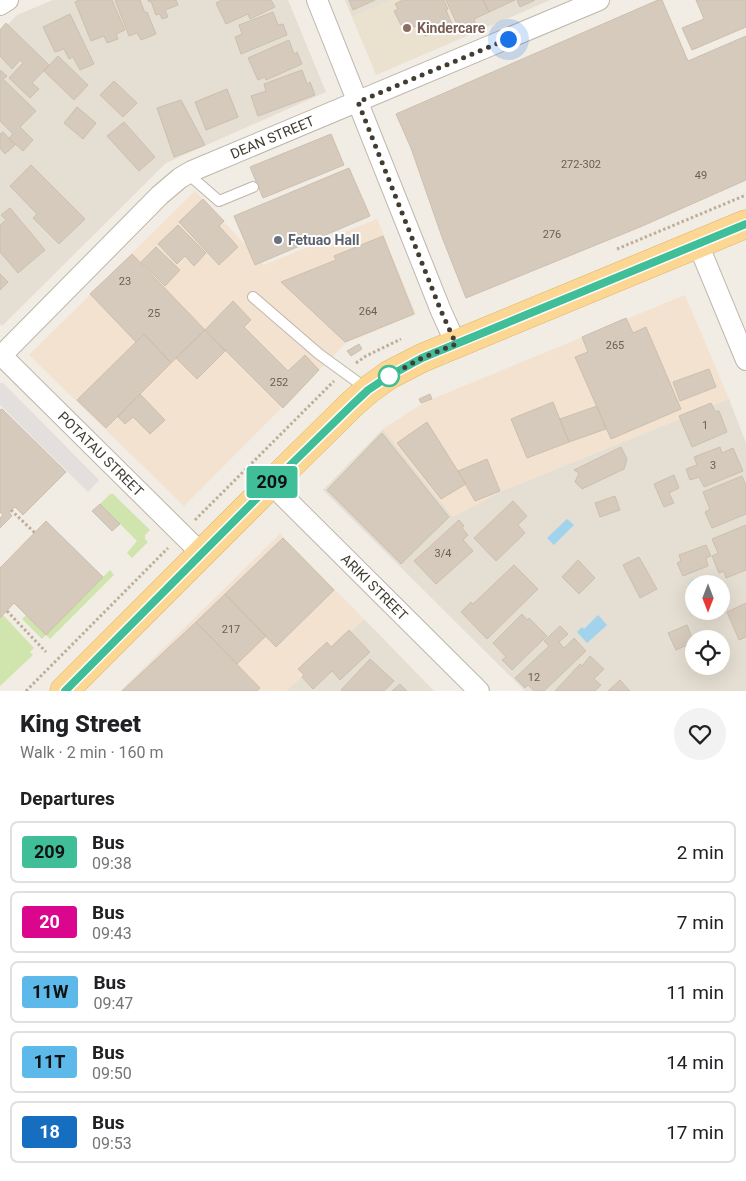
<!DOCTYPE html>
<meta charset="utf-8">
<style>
:root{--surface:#fff;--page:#f2f2f2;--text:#202124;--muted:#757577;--line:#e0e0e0}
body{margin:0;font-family:Roboto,sans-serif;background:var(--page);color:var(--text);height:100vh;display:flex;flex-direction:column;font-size:19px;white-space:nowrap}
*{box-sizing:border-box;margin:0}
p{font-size:16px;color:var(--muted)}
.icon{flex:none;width:28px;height:28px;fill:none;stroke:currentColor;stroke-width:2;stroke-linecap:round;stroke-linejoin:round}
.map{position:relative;height:691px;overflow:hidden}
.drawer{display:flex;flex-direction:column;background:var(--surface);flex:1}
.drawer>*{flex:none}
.badge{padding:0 10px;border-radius:4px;font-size:18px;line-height:32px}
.needle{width:32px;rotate:180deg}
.tools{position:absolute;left:685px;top:575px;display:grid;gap:10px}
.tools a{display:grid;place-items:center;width:45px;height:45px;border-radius:50%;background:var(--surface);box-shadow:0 5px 20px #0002;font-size:25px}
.you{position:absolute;width:25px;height:25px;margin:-12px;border:4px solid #fff;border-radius:50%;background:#1a73e8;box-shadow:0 0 0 8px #1a73e833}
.map>.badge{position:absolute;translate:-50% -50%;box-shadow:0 0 0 2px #fff}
h2{padding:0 20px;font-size:19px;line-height:45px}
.round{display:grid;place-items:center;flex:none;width:52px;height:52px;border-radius:26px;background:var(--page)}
.headline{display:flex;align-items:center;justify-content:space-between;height:85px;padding:0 20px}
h1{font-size:24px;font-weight:800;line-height:38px}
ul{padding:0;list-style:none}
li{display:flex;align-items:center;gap:15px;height:62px;margin:0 10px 8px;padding:0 10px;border:2px solid var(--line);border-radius:8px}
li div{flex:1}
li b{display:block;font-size:19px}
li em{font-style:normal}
li .badge{min-width:55px;font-weight:700;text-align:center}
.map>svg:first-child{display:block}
.residential{fill:#e5ded2;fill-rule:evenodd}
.commercial{fill:#f3e2cf}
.education{fill:#eae1ce}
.green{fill:#cfe5ad}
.parking{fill:#e2dfdc}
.water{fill:#a1d3ed}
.building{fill:#d6cabd;stroke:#cdbfad}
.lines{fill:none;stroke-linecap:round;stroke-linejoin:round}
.lane-casing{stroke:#bfb6aa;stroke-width:12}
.street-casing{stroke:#bfb6aa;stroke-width:22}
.primary-casing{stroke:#e0b364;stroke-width:29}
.path{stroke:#beae98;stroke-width:3;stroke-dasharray:2.5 2.5;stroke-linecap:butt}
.lane{stroke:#fff;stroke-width:10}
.street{stroke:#fff;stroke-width:20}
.primary{stroke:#fbd793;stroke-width:28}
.line-casing{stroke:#fff;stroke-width:11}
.line{stroke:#3fbe98;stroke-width:8}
.walk{stroke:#433c34;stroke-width:5;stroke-dasharray:0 9}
.education-dot{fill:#8d6e63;stroke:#fff;stroke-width:2}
.worship-dot{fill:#6b7280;stroke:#fff;stroke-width:2}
.stop-dot{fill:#fff;stroke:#3fbe98;stroke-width:2.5}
.labels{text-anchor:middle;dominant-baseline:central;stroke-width:4;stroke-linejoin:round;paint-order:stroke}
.number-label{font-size:11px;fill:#686056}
.education-label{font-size:14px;font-weight:bold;fill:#785e54;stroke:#fff;text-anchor:start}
.street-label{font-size:14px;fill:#433c34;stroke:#fff}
.worship-label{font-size:14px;font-weight:bold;fill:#5b616d;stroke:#fff;text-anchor:start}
</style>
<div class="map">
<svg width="746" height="691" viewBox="0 0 746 691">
<rect width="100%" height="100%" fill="#f1ece4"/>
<path class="residential" d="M53,0h235l38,92 -160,71 -164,163 -2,-2v-291l17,-18z
M345,0h48l-41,17z
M446,0h104l-88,38z
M729,399l17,44v248h-221l-202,-201 60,-61 70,88 51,-27zM694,584h27v27h-27zM694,639h27v27h-27z
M364,619l70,72h-148z"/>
<path class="commercial" d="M195,191l69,74 113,-46 39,95 -70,29 -162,163 -155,-151z
M685,295l44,104 -225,91 -51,27 -70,-88 42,-27z
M280,534l84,85 -78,72h-166z"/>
<path class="education" d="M393,0h53l16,38 -86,37 -24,-58z"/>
<path class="green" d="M110,494h3l37,36 -5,5v4l3,3 -16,16 -5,-5 10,-12 -37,-37z
M110,570l4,5 -64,64 -4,-4 -4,4 -20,-20 4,-4 20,19z
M3,615l31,33 -4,4 3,3 -33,31v-68z"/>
<path class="parking" d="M0,383h3l96,97 -11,12 -88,-87z"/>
<path class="water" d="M567,519l7,6 -20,20 -7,-7z
M711,575l4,9h-21v10l-5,-2 -1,-7 4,-5 6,-3 5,2z
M598,615l9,10 -20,18 -10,-11 5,-5 2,2z"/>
<path class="building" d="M79,0h33l13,30 -9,4 2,5 -11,4 -3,-7 -13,5 -16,-39z
M115,0h25l5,13 2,-1 9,22 -15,6 -4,-7 -8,3z
M148,0h28l2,5 -13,5 3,7 -6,2 -2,-5 -4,1 -5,-14 -2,1z
M222,0h49l4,7 -25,12 -2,-5 -22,10 -10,-21z
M349,0h26l-22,10z
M403,0h41l4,9 -2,1 6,14 -27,12 -5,-11 -12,4 -3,-6 -4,2 -7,-14 4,-2 -3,-5z
M446,0h37l6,12 -15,7 2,6 -13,7 -5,-11 -2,1z
M483,0h32l-26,12z
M517,0h18l-15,7z
M658,0h4l26,61 58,-25v144l-106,47 -174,71 -24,-61 -31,-89 -15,-34z
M696,0h50v27l-54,23 -10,-22 22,-9z
M273,12l5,13 5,-1 4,11 -46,19 -6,-17 7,-3 -3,-9z
M70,14l24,50 -14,6 -7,-13 -4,2 -5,-10 -9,3 -12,-25z
M6,23l43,42 -17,18 7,6 -9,9 -21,-20 14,-15 -3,-3 -8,9 -12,-13v-26z
M289,40l5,14 3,-2 5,12 -36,16 -1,-3 -7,3 -10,-22z
M58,56l30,29 -14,15 -30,-29z
M0,70l7,6 -4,3 33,32 -16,16 13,13 -10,11 -14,-13 4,-4 -13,-13z
M302,70l5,14 3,-2 5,13 -57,21 -7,-20 15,-5 -2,-7z
M114,81l23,22 -14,14 -23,-22z
M227,89l11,28 -32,13 -11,-28z
M181,100l24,45 -31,12 -17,-49z
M77,107l19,16 -13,16 -19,-16z
M124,122l31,35 -16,14 -32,-35z
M3,132l12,13 -10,9 -5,-6v-14z
M331,134l13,31 -81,33 -13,-31z
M31,165l54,54 -26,25 -26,-26 4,-4 -27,-28z
M349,168l21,48 -115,49 -21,-49z
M203,199l21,22 -5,5 19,21 -19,18 -40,-43z
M10,208l35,42 -27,23 -18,-21v-27l6,-5 -5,-5z
M178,225l28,28 -12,13 -9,-10 -8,8 -19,-20z
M383,236l31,78 -69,28 -64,-60 55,-22 -2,-4z
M156,247l24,23 -15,16 -24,-24z
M132,254l73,76 -34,33 -27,-29 -8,8 -46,-48z
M0,274l8,8 -8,8z
M233,301l18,19 -7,7 44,44 17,-16 14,15 -36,38 -78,-78z
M626,318l7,15 13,-6 35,82 -70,30 -36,-82 13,-5 -6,-15z
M205,330l20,21 -28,28 -21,-21z
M144,334l27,29 -65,65 -29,-28z
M359,344l3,5 -11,7 -4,-5z
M709,369l7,18 -36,14 -7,-19z
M140,394l25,26 -15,14 -17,-17 -8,7 -7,-7z
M430,394l2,5 -11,4 -2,-4z
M553,402l16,40 -42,16 -16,-39z
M711,403l4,8h4l8,21 -35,15 -13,-31z
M597,406l9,23 -37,13 -9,-23z
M2,409l64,63 -43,43 -8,-8 -6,5 3,4 -12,12v-10l3,-3 -3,-3v-102z
M427,422l39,62 -25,15 -44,-56z
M382,433l67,84 -48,47 -74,-74z
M621,447l6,12 -3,10 -42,20 -7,-7 4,-9 -5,-3z
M720,447l2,6 11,-5 10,23 -39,16 -5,-10 -9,3 -4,-11 11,-4 -3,-8z
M487,459l13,32 -25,10 -17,-30z
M674,475l5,13 -10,5 5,10 -10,4 -10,-23z
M742,476l4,9v29l-34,14 -7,-16 5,-3 -7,-17z
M615,496l5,14 -20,7 -5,-14z
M513,501l14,15 -9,9 7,8 -29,28 -22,-23z
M100,504l20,20 -8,7 -20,-20z
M459,520l5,6 -2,2 6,7 -5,5 10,11 -37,33 -22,-23z
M46,521l57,56 -57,58 -32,-32 -14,15v-50z
M746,525v45l-20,8 -2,-7 -5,2 -7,-17 6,-3 -6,-14z
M283,538l51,52 -58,57 -51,-53z
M706,545l5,11 -5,2 2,8 -25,10 -6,-13 4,-2 -2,-6z
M639,557l18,32 -17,9 -17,-33z
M578,560l17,18 -16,16 -17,-17z
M514,565l24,24 -51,50 -26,-27 10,-10 2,2z
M225,594l41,42 -29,28 -41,-42z
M746,603v34l-7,3 -12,-28z
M522,614l5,6 2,-2 18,18 -35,34 -10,-10 4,-3 -13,-14z
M196,622l64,66 -3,3h-135z
M687,625l7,17 -18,8 -8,-17z
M560,626l8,8 -9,8 5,6 10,-10 12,13 -42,40h-10l-6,-6 -3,3 -10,-10 34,-32 -5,-5z
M349,630l21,22 -30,28 -8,-9 -19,18 -11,-12 2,-2 -6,-6 29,-27 4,5z
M590,656l14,13 -10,10 7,6 -6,6h-40l25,-27 2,2z
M370,659l24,22 -10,10h-42l-1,-1z
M620,680l10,11h-22z
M400,684l7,7h-15z"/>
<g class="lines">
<defs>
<path id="lane" d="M188,174l31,27 34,-14
M253,297l66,57 48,35"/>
<g id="street">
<path d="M317,0l124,311 15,33"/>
<path d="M0,5l8,-5"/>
<path d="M698,244l48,116"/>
<path id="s1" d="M0,354l202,200"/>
<path id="s2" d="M0,357l160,-162 20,-17 12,-7 407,-171"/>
<path id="s3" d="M271,484l208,207"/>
</g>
<path id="primary" d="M64,691l207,-207 80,-79 17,-15 21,-15 33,-17 324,-134"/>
</defs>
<use href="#lane" class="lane-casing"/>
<use href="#street" class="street-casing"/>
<use href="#primary" class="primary-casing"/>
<path class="path" d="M617,249l129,-54
M356,363l10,-7 35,-17
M11,510l24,23
M195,520l139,-139
M7,611l39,41
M26,691l142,-143"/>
<use href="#lane" class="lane"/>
<use href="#street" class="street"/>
<use href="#primary" class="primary"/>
</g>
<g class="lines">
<defs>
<path id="line" d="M65,691l206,-207 80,-78 17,-16 21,-14 33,-18 324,-134"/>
</defs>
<use href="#line" class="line-casing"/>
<use href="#line" class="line"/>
<path class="walk" d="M389,376l33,-18 34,-14 -15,-33 -83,-209 150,-63"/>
</g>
<circle class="education-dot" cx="407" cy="28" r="5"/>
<circle class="worship-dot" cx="278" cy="240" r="5"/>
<circle class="stop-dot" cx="389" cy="376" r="10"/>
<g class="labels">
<g class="number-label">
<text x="581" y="164">272-302</text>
<text x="701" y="175">49</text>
<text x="552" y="234">276</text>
<text x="125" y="281">23</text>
<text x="368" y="311">264</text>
<text x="154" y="313">25</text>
<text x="615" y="345">265</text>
<text x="279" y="382">252</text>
<text x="705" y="425">1</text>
<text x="713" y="465">3</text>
<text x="443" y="553">3/4</text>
<text x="231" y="629">217</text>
<text x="534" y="677">12</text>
</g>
<g class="education-label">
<text x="417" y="28">Kindercare</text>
</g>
<g class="street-label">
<text stroke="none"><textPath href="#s2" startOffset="355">DEAN STREET</textPath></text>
<text stroke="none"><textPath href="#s1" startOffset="142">POTATAU STREET</textPath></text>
<text stroke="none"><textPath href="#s3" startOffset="146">ARIKI STREET</textPath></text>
</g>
<g class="worship-label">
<text x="288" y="240">Fetuao Hall</text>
</g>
</g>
</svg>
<div class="tools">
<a><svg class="needle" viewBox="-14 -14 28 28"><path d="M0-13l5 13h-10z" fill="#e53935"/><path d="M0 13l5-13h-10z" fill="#757577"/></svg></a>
<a><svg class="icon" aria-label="locate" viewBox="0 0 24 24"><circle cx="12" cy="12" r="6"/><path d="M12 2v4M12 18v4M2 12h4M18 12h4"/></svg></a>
</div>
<div class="you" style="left:508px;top:39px"></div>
<b class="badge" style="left:272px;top:482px;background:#3fbe98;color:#111">209</b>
</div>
<section class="drawer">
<div class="headline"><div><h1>King Street</h1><p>Walk · 2 min · 160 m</p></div><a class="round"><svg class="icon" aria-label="heart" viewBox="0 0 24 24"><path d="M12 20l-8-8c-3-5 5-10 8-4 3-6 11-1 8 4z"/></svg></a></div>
<h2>Departures</h2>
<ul>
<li><span class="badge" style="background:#3fbe98;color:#111">209</span><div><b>Bus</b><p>09:38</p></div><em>2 min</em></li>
<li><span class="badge" style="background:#da068e;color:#fff">20</span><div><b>Bus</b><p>09:43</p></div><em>7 min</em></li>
<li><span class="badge" style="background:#5cb9e9;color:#111">11W</span><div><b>Bus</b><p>09:47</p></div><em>11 min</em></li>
<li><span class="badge" style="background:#5cb9e9;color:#111">11T</span><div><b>Bus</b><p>09:50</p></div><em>14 min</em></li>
<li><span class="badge" style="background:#166ec1;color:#fff">18</span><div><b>Bus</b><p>09:53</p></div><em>17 min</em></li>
</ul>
</section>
